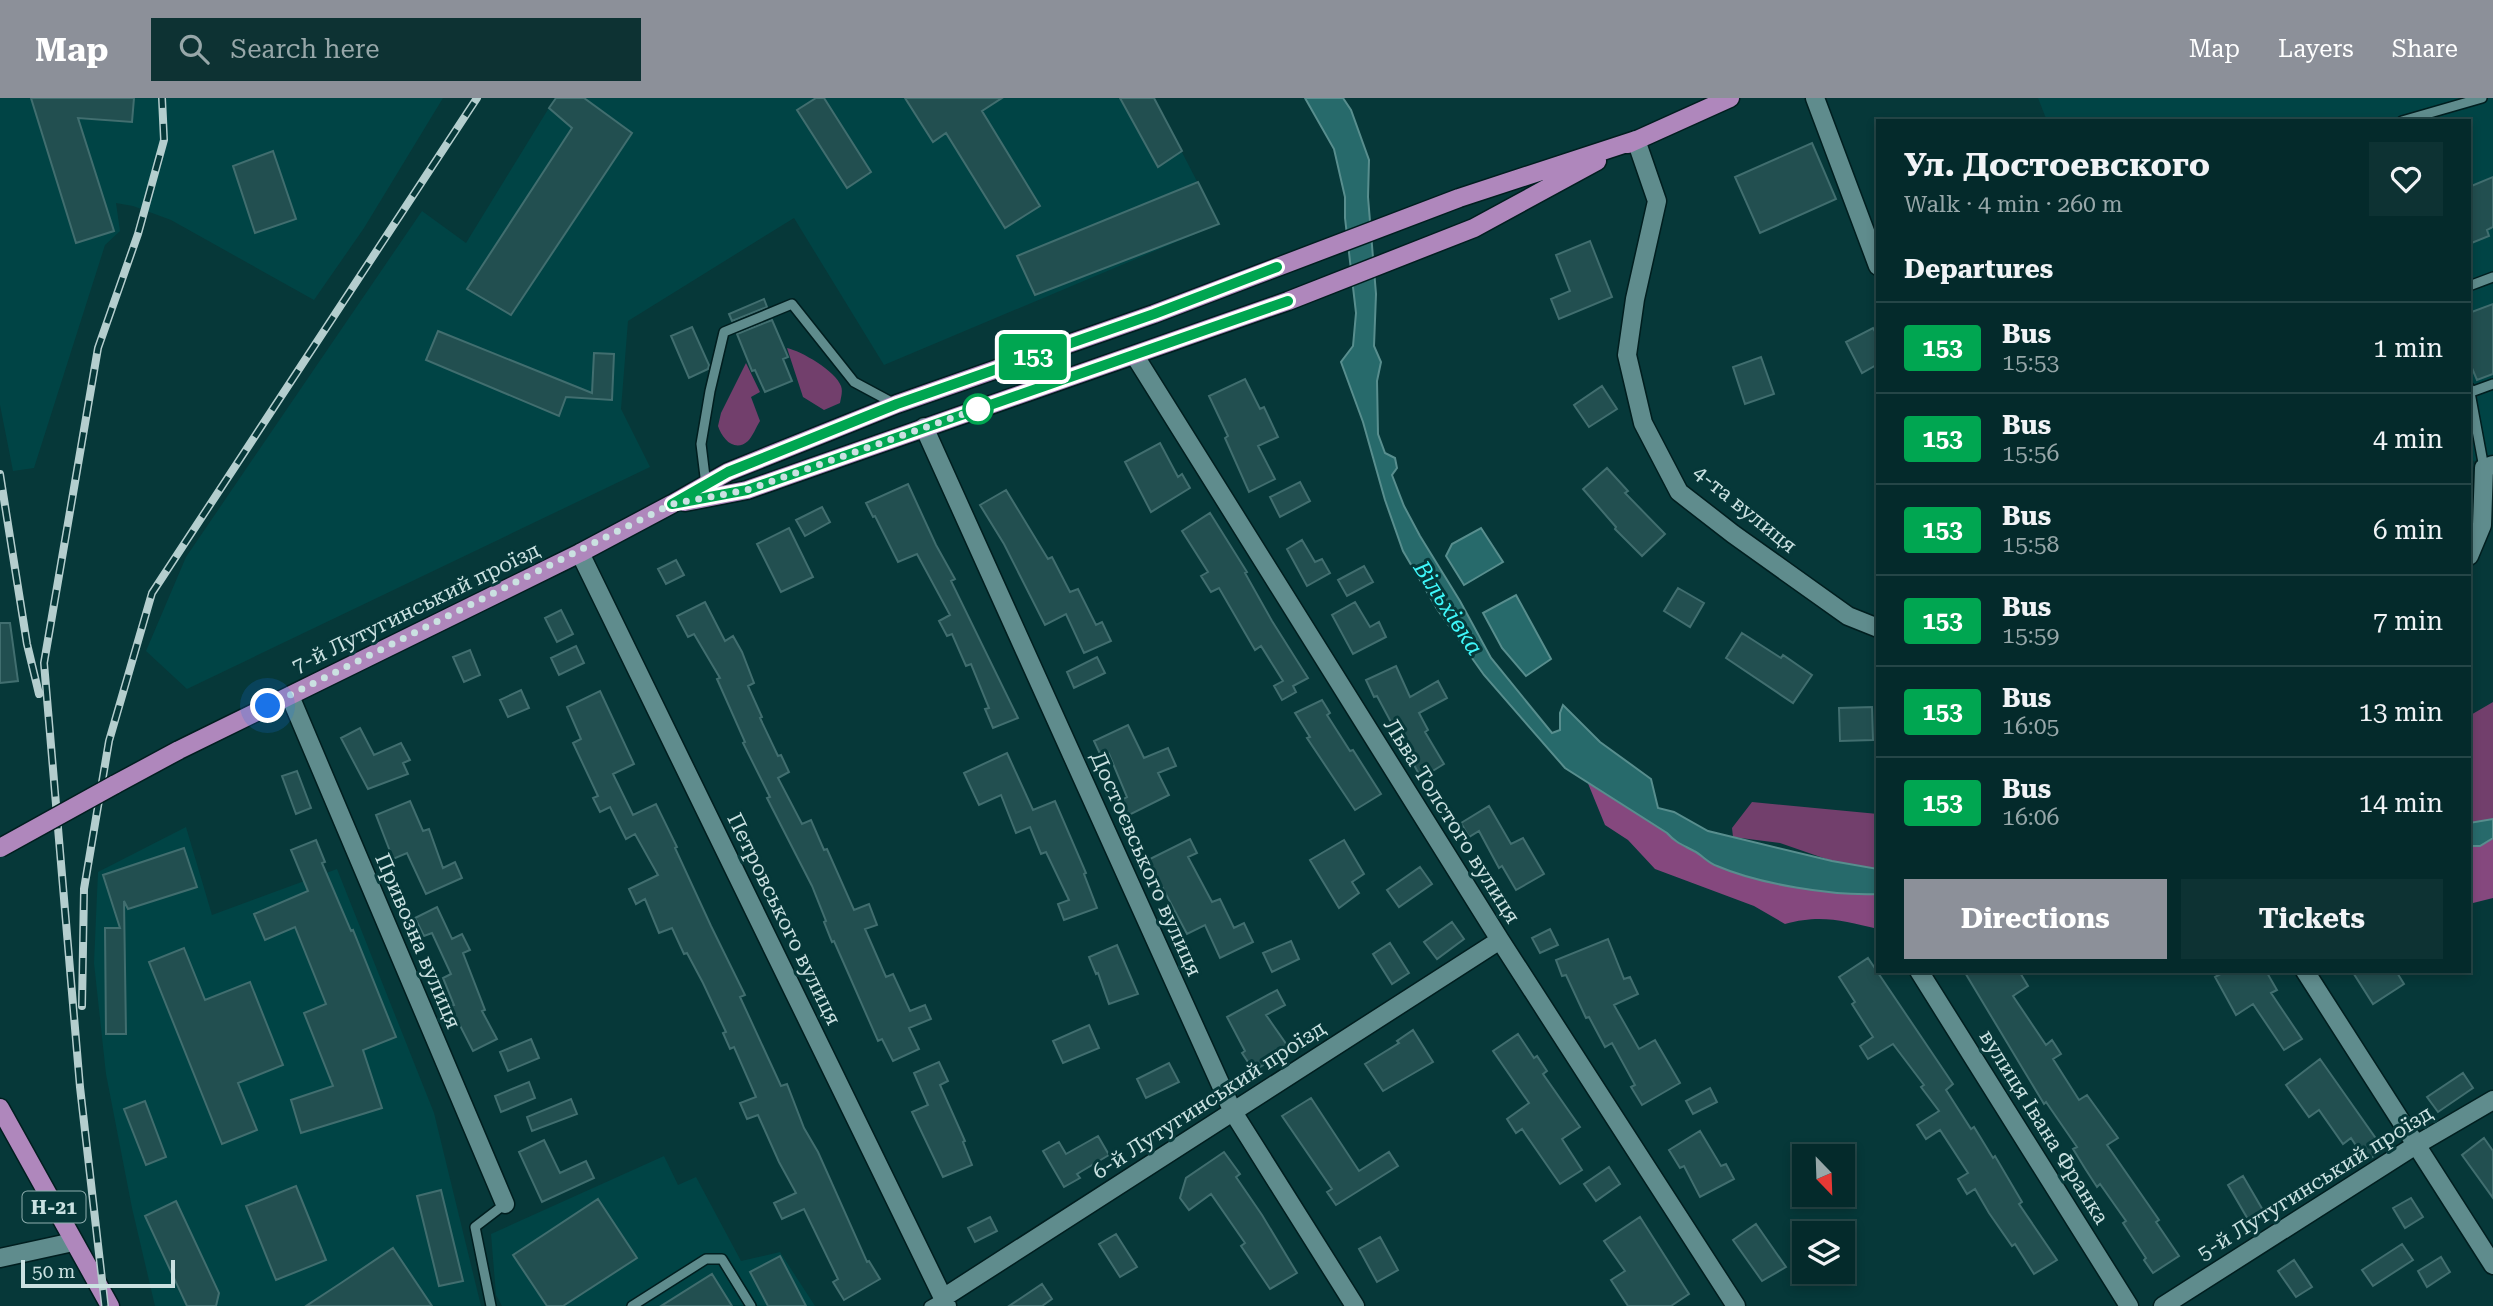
<!DOCTYPE html>
<meta charset="utf-8">
<style>
:root{--surface:#042a2b;--page:#0d3233;--text:#f1f3f6;--muted:#97a7a9;--line:#254647;--accent:#8c9099}
body{margin:0;font-family:"Roboto Serif",serif;background:var(--page);color:var(--text);height:100vh;display:flex;flex-direction:column;font-size:26px;white-space:nowrap}
*{box-sizing:border-box;margin:0}
p{font-size:23px;color:var(--muted)}
.icon{flex:none;width:38px;height:38px;fill:none;stroke:currentColor;stroke-width:2;stroke-linecap:round;stroke-linejoin:round}
.map{position:relative;flex:1;overflow:hidden}
.sheet{position:absolute;left:1876px;top:21px;width:595px;height:854px;display:flex;flex-direction:column;background:var(--surface);border-radius:0px;box-shadow:0 4px 10px #0003,0 0 0 2px var(--line)}
.sheet>*{flex:none}
.badge{padding:0 14px;border-radius:5px;font-size:24px;line-height:46px}
.needle{width:46px;rotate:157deg}
.fabs{position:absolute;left:1792px;top:1046px;display:grid;gap:14px}
.fabs a{display:grid;place-items:center;width:63px;height:63px;border-radius:0px;background:var(--surface);box-shadow:0 4px 10px #0003,0 0 0 2px var(--line);font-size:35px}
.scale{position:absolute;left:21px;bottom:18px;width:154px;box-sizing:border-box;padding-left:7px;border:4px solid #cae1e1;border-top:0;font-size:19px;line-height:24px;white-space:nowrap;color:#cae1e1;-webkit-text-stroke:5px #063839;paint-order:stroke}
.you{position:absolute;width:35px;height:35px;margin:-18px;border:5px solid #fff;border-radius:50%;background:#1a73e8;box-shadow:0 0 0 10px #1a73e833}
.map>.badge{position:absolute;translate:-50% -50%;box-shadow:0 0 0 4px #fff}
h2{padding:0 28px;font-size:26px;line-height:63px}
.round{display:grid;place-items:center;flex:none;width:74px;height:74px;border-radius:0px;background:var(--page)}
.head{display:flex;align-items:center;justify-content:space-between;height:119px;padding:0 28px}
h1{font-size:33px;font-weight:700;line-height:52px}
.primary-button{display:flex;gap:14px;margin-top:auto;padding:14px 28px}
.primary-button a{flex:1;height:80px;border-radius:0px;background:var(--accent);color:#fff;font-size:28px;font-weight:700;line-height:80px;text-align:center}
.primary-button a+a{background:var(--page);color:var(--text)}
ul{padding:0;list-style:none}
li{display:flex;align-items:center;gap:21px;height:91px;padding:0 28px;border-top:2px solid var(--line)}
li div{flex:1}
li b{display:block;font-size:26px}
li em{font-style:normal}
li .badge{min-width:77px;font-weight:700;text-align:center}
header{display:flex;align-items:center;gap:42px;box-sizing:border-box;height:98px;padding:0 35px;background:var(--accent);color:#fff}
header strong{font-size:33px}
nav{display:flex;gap:38px;margin-inline-start:auto;font-size:24px}
.search{width:490px;height:63px;background:var(--page);display:flex;align-items:center;gap:18px;box-sizing:border-box;padding:0 24px;border-radius:0px;color:var(--muted);font-size:26px}
.map>svg:first-child{display:block}
.built{fill:#004445}
.green{fill:#723f6c}
.forest{fill:#85487e}
.water{fill:#276a6b;stroke:#588e8e;stroke-width:2}
.building{fill:#224f50;stroke:#416e6f;stroke-width:2}
.lines{fill:none;stroke-linecap:round;stroke-linejoin:round}
.lane-casing{stroke:#001e1f;stroke-width:12}
.street-casing{stroke:#001e1f;stroke-width:21}
.secondary-casing{stroke:#001e1f;stroke-width:21}
.primary-casing{stroke:#001e1f;stroke-width:21}
.lane{stroke:#5f8c8d;stroke-width:9}
.street{stroke:#5f8c8d;stroke-width:18}
.secondary{stroke:#5f8c8d;stroke-width:18}
.primary{stroke:#af87bc;stroke-width:18}
.rail-casing{stroke:#b4cece;stroke-width:8}
.rail{stroke:#063839;stroke-width:5;stroke-dasharray:16;stroke-linecap:butt}
.primary-bridge-casing{stroke:#001e1f;stroke-width:21;stroke-linecap:butt}
.primary-bridge{stroke:#af87bc;stroke-width:18}
.line-casing{stroke:#fff;stroke-width:16}
.line{stroke:#00a651;stroke-width:10}
.walk{stroke:#cae1e1;stroke-width:7;stroke-dasharray:0 12.6}
.stop-dot{fill:#fff;stroke:#00a651;stroke-width:3.5}
.labels{text-anchor:middle;dominant-baseline:central;stroke-width:6;stroke-linejoin:round;paint-order:stroke}
.shield{fill:#063839;stroke:#8faeaf;stroke-width:2}
.shield-label{font-size:19px;font-weight:bold;fill:#cae1e1}
.street-label{font-size:21px;fill:#cae1e1;stroke:#063839}
.water-label{font-size:23px;font-style:italic;fill:#3ff8fb;stroke:#063839}
</style>
<header>
<strong>Map</strong>
<div class="search"><svg class="icon" aria-label="search" viewBox="0 0 24 24"><circle cx="10" cy="10" r="6"/><path d="M15 15l6 6"/></svg>Search here</div>
<nav><a>Map</a><a>Layers</a><a>Share</a></nav>
</header>
<div class="map">
<svg width="2493" height="1208" viewBox="0 0 2493 1208">
<rect width="100%" height="100%" fill="#063839"/>
<path class="built" d="M0,0h443l-79,130 -50,72 -143,-80 -38,-14 -17,-3 4,28 -15,14 -71,223 -21,3 -13,-66z
M555,0h599l65,126 -335,141 -90,-147 -166,103 -7,88 29,58 -463,222 -41,-38 40,-94 236,-346 44,32z
M2038,0h455v359l-7,3 -17,1v-340h-422z
M186,729l26,88 125,-46 97,244 47,193h-326l-23,-98 -26,-134 -12,-111 4,-91z
M664,1058l14,29 18,-8 45,84 39,-9 35,54h-313l-6,-11 -5,-61z"/>
<path class="green" d="M787,250c14,3 49,23 54,38 2,5 0,11 -1,17l-16,7 -21,-13z
M746,265l14,29 -9,5 9,24c-4,6 -7,15 -12,20 -13,12 -26,-2 -30,-15l3,-13z
M2493,604v117l-24,4v-107z
M1752,704l126,12v55l-46,-8 -52,-18 -47,-6 -1,-9z"/>
<path class="forest" d="M1587,683l80,52c9,10 16,12 27,18 8,4 14,12 23,15 42,18 115,30 161,28v35c-35,-8 -57,-15 -93,-5l-31,-18 -99,-37 -27,-29 -23,-15z
M2493,740v60l-24,6v-58h11z"/>
<path class="water" d="M1305,0h38l8,12 18,50 -1,37 8,97 -2,52 7,16 -4,19 1,53 7,19 10,5 2,10 -5,7 12,31 16,30 40,65 31,57 61,75 8,-3v-17l3,-8 37,37 51,37 7,29 16,4 34,19 124,30 46,8v25c-46,2 -119,-10 -161,-28 -9,-3 -15,-11 -23,-15 -11,-6 -18,-8 -27,-18l-102,-65 -81,-93 -47,-66 -34,-58 -18,-51 -22,-78 -22,-60 12,-16 3,-33 -11,-95v-21l-11,-48z
M1481,430l22,34 -39,23 -18,-29 6,-12z
M1516,497l35,64 -25,17 -24,-28 -19,-35z
M2493,721v19l-13,8h-11v-23z"/>
<path class="building" d="M31,0h103l-2,24 -54,-4 36,113 -38,12z
M556,0h28l48,35 -121,182 -44,-26 105,-161 -23,-20z
M816,0h8l47,74 -24,16 -50,-78z
M905,0h97l-20,13 58,95 -35,22 -59,-95 -13,9z
M1120,0h34l28,53 -24,16z
M1812,45l24,56 -76,34 -25,-56z
M273,53l23,68 -41,14 -22,-67z
M2493,79v50l-6,3 2,6 -20,8v-57z
M1198,84l21,42 -184,71 -18,-39z
M1590,143l22,56 -53,22 -8,-20 19,-8 -14,-36z
M764,201l3,8 -35,14 -3,-7z
M2493,206v70l-16,6 -8,-19v-48z
M772,222l16,37 -5,2 9,22 -27,11 -10,-22 -3,1 -15,-37z
M692,229l17,38 -1,4 -19,9 -18,-42z
M1873,230l5,9v27l-16,9 -16,-31z
M438,233l154,62 2,-40 20,1 -2,46 -46,-3 -7,19 -133,-56z
M1761,259l13,37 -29,10 -12,-37z
M1245,281l15,30 4,-2 14,30 -20,9 17,33 -26,13 -24,-54 3,-2 -19,-40z
M1602,288l15,23 -28,18 -15,-22z
M1160,345l18,34 4,-3 8,14 -39,24 -26,-50z
M1607,370l21,23 -3,2 40,41 -23,22 -27,-27 1,-2 -33,-38z
M1300,384l10,19 -30,16 -10,-20z
M908,386l28,61 19,34 -4,2 67,137 -25,10 -8,-19 4,-1 -18,-44 -5,2 -14,-32 -5,2 -8,-15 11,-6 -33,-61 -19,8 -23,-46 -2,1 -7,-14z
M1006,392l42,69 4,-2 18,35 8,-3 18,36 6,-3 9,19 -27,12 -18,-39 -21,11 -41,-81 -24,-39z
M822,409l8,15 -25,14 -9,-16z
M1210,415l37,59 -2,1 27,48 36,57 -15,8 3,6 -14,8 -8,-14 9,-5 -22,-35 -6,4 -36,-62 -8,4 -10,-16 7,-4 -26,-41z
M789,430l24,49 -32,15 -24,-48z
M1302,442l13,22 7,-3 8,14 -23,13 -20,-37z
M676,462l8,15 -18,9 -8,-15z
M1364,468l9,16 -26,14 -9,-16z
M1678,490l26,15 -14,24 -26,-16z
M705,504l20,39 8,-5 9,16 12,31 -6,3 14,31 -2,1 18,38 3,-1 8,17 -11,6 24,46 9,-4 13,30 3,-1 27,61 15,-6 8,21 -12,4 21,48 7,-3 17,37 15,-6 6,14 -22,9 10,21 -26,12 -11,-22 -4,2 -29,-66 -15,-34 -2,1 -8,-20 2,-1 -14,-35 -45,-88 3,-1 -27,-54 2,-1 -28,-63 3,-1 -26,-44 -6,3 -11,-21z
M1355,504l15,25 9,-5 7,15 -33,17 -21,-39z
M561,512l12,24 -16,8 -12,-24z
M0,525h10l8,58 -18,2z
M1742,535l39,25 2,-3 29,20 -19,28 -67,-45z
M576,548l8,17 -25,12 -8,-17z
M470,552l10,25 -16,7 -11,-25z
M1097,559l8,16 -31,15 -7,-16z
M1396,568l14,31 28,-16 9,17 -28,15 9,17 -3,2 19,32 -23,14 -44,-82 -3,1 -8,-17z
M521,592l8,18 -21,9 -8,-17z
M600,593l34,73 -21,10 20,41 23,-11 21,43 -2,1 36,78 34,69 -5,2 41,89 6,-2 17,44 14,24 49,110 2,-1 11,18 -36,21 -11,-18 5,-3 -34,-70 -22,10 -8,-16 22,-10 -17,-31 -21,-47 -11,4 -7,-16 16,-6 -22,-50 -4,2 -7,-16 3,-1 -23,-49 -16,-30 -3,1 -12,-26 -13,5 -14,-34 -9,5 -7,-15 29,-14 -23,-41 -9,5 -16,-32 -10,5 -7,-14 5,-2 -25,-53 8,-4 -14,-32z
M1322,602l8,13 -3,2 23,36 3,-1 28,44 -26,16 -48,-72 3,-1 -15,-24z
M1872,609l1,33 -33,1 -1,-33z
M1128,627l16,33 24,-10 8,18 -18,7 11,22 -42,21 -7,-15 7,-4 -18,-43 -7,4 -8,-17z
M360,630l14,27 27,-12 9,17 -7,3 5,11 -40,15 -27,-51z
M1007,655l26,57 22,-9 31,72 -2,1 13,34 -33,12 -6,-16 11,-4 -23,-48 -5,2 -11,-27 -14,6 -15,-38 -22,10 -15,-32z
M297,673l14,37 -15,6 -14,-38z
M410,703l13,30 6,-2 14,39 12,-6 7,16 -36,16 -19,-41 -14,6 -17,-44z
M1489,708l22,38 12,-6 21,36 -28,16 -14,-24 -3,2 -20,-37 -10,6 -8,-14z
M1190,741l7,14 -9,4 24,45 8,-3 14,29 10,-5 9,19 -33,16 -15,-33 -18,9 -39,-74z
M316,742l9,22 -3,1 29,68 2,-1 43,107 -33,13 19,58 -81,25 -10,-33 42,-14 -29,-73 22,-9 -31,-77 -30,13 -11,-26 54,-23 -17,-41z
M1344,742l20,34 -12,8 7,11 -20,15 -29,-48z
M184,750l13,39 -69,22 -4,-8 2,133h-20l-1,-106h15l-17,-53z
M1420,769l12,17 -33,23 -12,-17z
M437,809l15,32 10,-5 8,16 -7,3 22,57 -3,1 15,28 -24,12 -23,-45 4,-1 -11,-27 8,-4 -19,-41 -8,3 -9,-18z
M1452,824l12,17 -27,20 -13,-17z
M1550,831l8,16 -18,8 -8,-15z
M1608,841l16,40 6,-2 8,17 -24,11 25,44 16,-9 25,43 -38,22 -11,-18 4,-2 -23,-42 -7,4 -16,-30 -3,1 -20,-43 -4,1 -6,-16z
M1291,843l8,18 -27,13 -9,-19z
M1390,845l19,30 -17,11 -19,-30z
M1117,847l21,49 -29,10 -11,-31 -2,1 -7,-17z
M184,850l21,52 45,-18 33,83 -45,18 19,47 -35,14 -73,-182z
M1868,860l85,126 -7,6 25,39 3,-2 19,31 2,-2 27,46 -3,2 38,56 -23,14 -19,-30 -3,2 -23,-33 -14,-24 -8,5 -9,-15 10,-6 -28,-43 -14,9 -9,-14 22,-14 -18,-24 3,-2 -31,-41 -25,15 -8,-13 13,-9 -21,-33 3,-2 -16,-25z
M1964,873h55l9,15 -15,10 33,49 6,-5 9,14 -8,5 26,41 8,-5 31,43 -11,7 52,75 -3,2 23,34 -26,17 -9,-13 2,-2 -23,-35 3,-2 -26,-37 -3,3 -11,-17 -13,-21 4,-2 -31,-45 -2,2z
M2226,873h40l11,19 -6,3 31,46 -18,11 -31,-46 -17,11 -21,-38z
M2352,873h44l8,13 -31,20z
M1277,892l8,15 -19,10 23,33 -35,23 -12,-18 3,-2 -18,-34z
M1089,927l10,23 -36,15 -10,-22z
M1413,932l20,32 -50,29 -18,-27 34,-21 -2,-2z
M1518,936l16,24 3,-2 10,15 -4,3 37,53 -18,12 20,31 -22,14 -38,-55 -6,4 -9,-14 22,-16 -36,-52z
M531,941l8,19 -31,13 -8,-19z
M2320,961l64,91 -18,11 -15,-23 -8,6 -24,-34 -10,7 -23,-32z
M939,964l9,19 -8,4 25,56 -2,1 9,23 -29,12 -31,-65 16,-7 -14,-32z
M1169,965l10,19 -33,16 -9,-19z
M2463,975l10,15 -35,24 -11,-15z
M529,984l6,16 -34,14 -6,-16z
M1710,990l7,14 -24,12 -7,-13z
M1311,1000l48,73 30,-19 9,14 -62,39 -9,-13 5,-3 -50,-73z
M571,1001l6,15 -45,17 -5,-14z
M145,1003l21,56 -20,8 -22,-56z
M1700,1033l21,35 5,-2 8,15 -34,18 -16,-31 -4,2 -11,-18z
M1098,1038l11,19 -32,19 3,4 -16,9 -21,-36 16,-9 7,12z
M2484,1040l9,13v47l-31,-43z
M544,1042l16,33 26,-12 8,17 -52,24 -23,-50z
M1224,1054l16,22 -4,3 26,38 35,58 -27,16 -29,-43 4,-3 -34,-49 -22,16 -9,-12 6,-20z
M1609,1069l11,17 -24,17 -12,-17z
M2243,1078l21,36 -15,9 -21,-36z
M296,1088l30,74 -50,20 -30,-74z
M441,1092l22,91 -24,5 -22,-90z
M2411,1100l12,19 -18,11 -12,-20z
M598,1101l39,59 -74,48h-16l-34,-51z
M176,1103l43,92 -3,13h-29l-42,-90z
M990,1119l7,14 -22,11 -7,-14z
M1640,1119l49,77 -18,12h-43l-17,-26 14,-9 -21,-30z
M1756,1126l30,43 -24,14 -29,-41z
M1116,1136l21,33 -17,10 -21,-33z
M1380,1139l18,33 -21,12 -18,-33z
M2402,1146l11,16 -40,26 -11,-16z
M393,1150l39,58h-126l35,-23z
M780,1158l26,50h-38l-18,-34z
M2441,1159l9,15 -23,15 -9,-16z
M2294,1162l18,27 -16,10 -18,-26z
M712,1176l20,32h-71z
M1042,1186l10,15 -10,7h-33z"/>
<g class="lines">
<defs>
<path id="lane" d="M2402,23l80,-23
M2469,188l24,-9
M2469,289l15,81
M2471,294l22,-8
M706,387l-5,-41 9,-53 14,-59 68,-28 62,78 41,22
M491,1208l-16,-79 30,-23
M632,1208l74,-47h16l29,47
M929,1208l14,-8"/>
<path id="street" d="M1815,0l63,168
M1636,42l21,61 -22,98 -8,56 16,68 36,69 54,42 115,82 30,12
M1135,258l365,584 236,366
M924,329l309,685 122,194
M580,455l367,753
M2469,458l13,-31 2,-57 9,-3
M290,598l215,508
M1919,873l210,335
M2305,873l188,294
M943,1200l557,-358
M2163,1208l253,-161 77,-45"/>
<path id="secondary" d="M0,1160l73,-16"/>
<path id="primary" d="M1628,46l102,-46
M685,404l62,-12 541,-189 186,-73 123,-67
M114,687l65,-35 401,-197 92,-49 56,-32 169,-68 257,-90 305,-116 177,-58
M0,1010l110,198"/>
</defs>
<use href="#lane" class="lane-casing"/>
<use href="#street" class="street-casing"/>
<use href="#secondary" class="secondary-casing"/>
<use href="#primary" class="primary-casing"/>
<use href="#lane" class="lane"/>
<use href="#street" class="street"/>
<use href="#secondary" class="secondary"/>
<use href="#primary" class="primary"/>
<defs>
<path id="rail" d="M0,376l27,170 12,50
M82,908l2,-117 25,-148 43,-148 325,-495
M105,1208l-25,-219 -36,-424 54,-315 40,-114 26,-94 -2,-42"/>
</defs>
<use href="#rail" class="rail-casing"/>
<use href="#rail" class="rail"/>
<defs>
<path id="primary-bridge" d="M0,750l114,-63"/>
</defs>
<use href="#primary-bridge" class="primary-bridge-casing"/>
<use href="#primary-bridge" class="primary-bridge"/>
</g>
<g class="lines">
<defs>
<path id="line" d="M1277,169l-123,47 -257,90 -169,68 -56,32 75,-14 541,-189"/>
</defs>
<use href="#line" class="line-casing"/>
<use href="#line" class="line"/>
<path class="walk" d="M268,608l404,-202 75,-14 239,-84 -8,3"/>
</g>
<circle class="stop-dot" cx="978" cy="311" r="14"/>
<g class="labels">
<rect class="shield" x="22.5" y="1093.5" width="63" height="31" rx="5"/>
<g class="shield-label">
<text x="54" y="1109">Н-21</text>
</g>
<g class="street-label">
<text transform="translate(1745 411) rotate(39)">4-та вулиця</text>
<text transform="translate(416 510) rotate(-26)">7-й Лутугинський проїзд</text>
<text transform="translate(1452 723) rotate(58)">Льва Толстого вулиця</text>
<text transform="translate(1146 766) rotate(66)">Достоєвського вулиця</text>
<text transform="translate(784 821) rotate(64)">Петровського вулиця</text>
<text transform="translate(418 843) rotate(67)">Привозна вулиця</text>
<text transform="translate(1209 1002) rotate(-33)">6-й Лутугинський проїзд</text>
<text transform="translate(2044 1029) rotate(58)">вулиця Івана Франка</text>
<text transform="translate(2315 1085) rotate(-32)">5-й Лутугинський проїзд</text>
</g>
<g class="water-label">
<text transform="translate(1448 510) rotate(57)">Вільхівка</text>
</g>
</g>
</svg>
<div class="fabs">
<a><svg class="needle" viewBox="-14 -14 28 28"><path d="M0-13l5 13h-10z" fill="#e53935"/><path d="M0 13l5-13h-10z" fill="#97a7a9"/></svg></a>
<a><svg class="icon" aria-label="layers" viewBox="0 0 24 24"><path d="M12 4l9 5-9 5-9-5zM3 14l9 5 9-5"/></svg></a>
</div>
<div class="scale">50 m</div>
<div class="you" style="left:268px;top:608px"></div>
<b class="badge" style="left:1033px;top:259px;background:#00a651;color:#fff">153</b>
<section class="sheet">
<div class="head"><div><h1>Ул. Достоевского</h1><p>Walk · 4 min · 260 m</p></div><a class="round"><svg class="icon" aria-label="heart" viewBox="0 0 24 24"><path d="M12 20l-8-8c-3-5 5-10 8-4 3-6 11-1 8 4z"/></svg></a></div>
<h2>Departures</h2>
<ul>
<li><span class="badge" style="background:#00a651;color:#fff">153</span><div><b>Bus</b><p>15:53</p></div><em>1 min</em></li>
<li><span class="badge" style="background:#00a651;color:#fff">153</span><div><b>Bus</b><p>15:56</p></div><em>4 min</em></li>
<li><span class="badge" style="background:#00a651;color:#fff">153</span><div><b>Bus</b><p>15:58</p></div><em>6 min</em></li>
<li><span class="badge" style="background:#00a651;color:#fff">153</span><div><b>Bus</b><p>15:59</p></div><em>7 min</em></li>
<li><span class="badge" style="background:#00a651;color:#fff">153</span><div><b>Bus</b><p>16:05</p></div><em>13 min</em></li>
<li><span class="badge" style="background:#00a651;color:#fff">153</span><div><b>Bus</b><p>16:06</p></div><em>14 min</em></li>
</ul>
<div class="primary-button"><a>Directions</a><a>Tickets</a></div>
</section>
</div>
